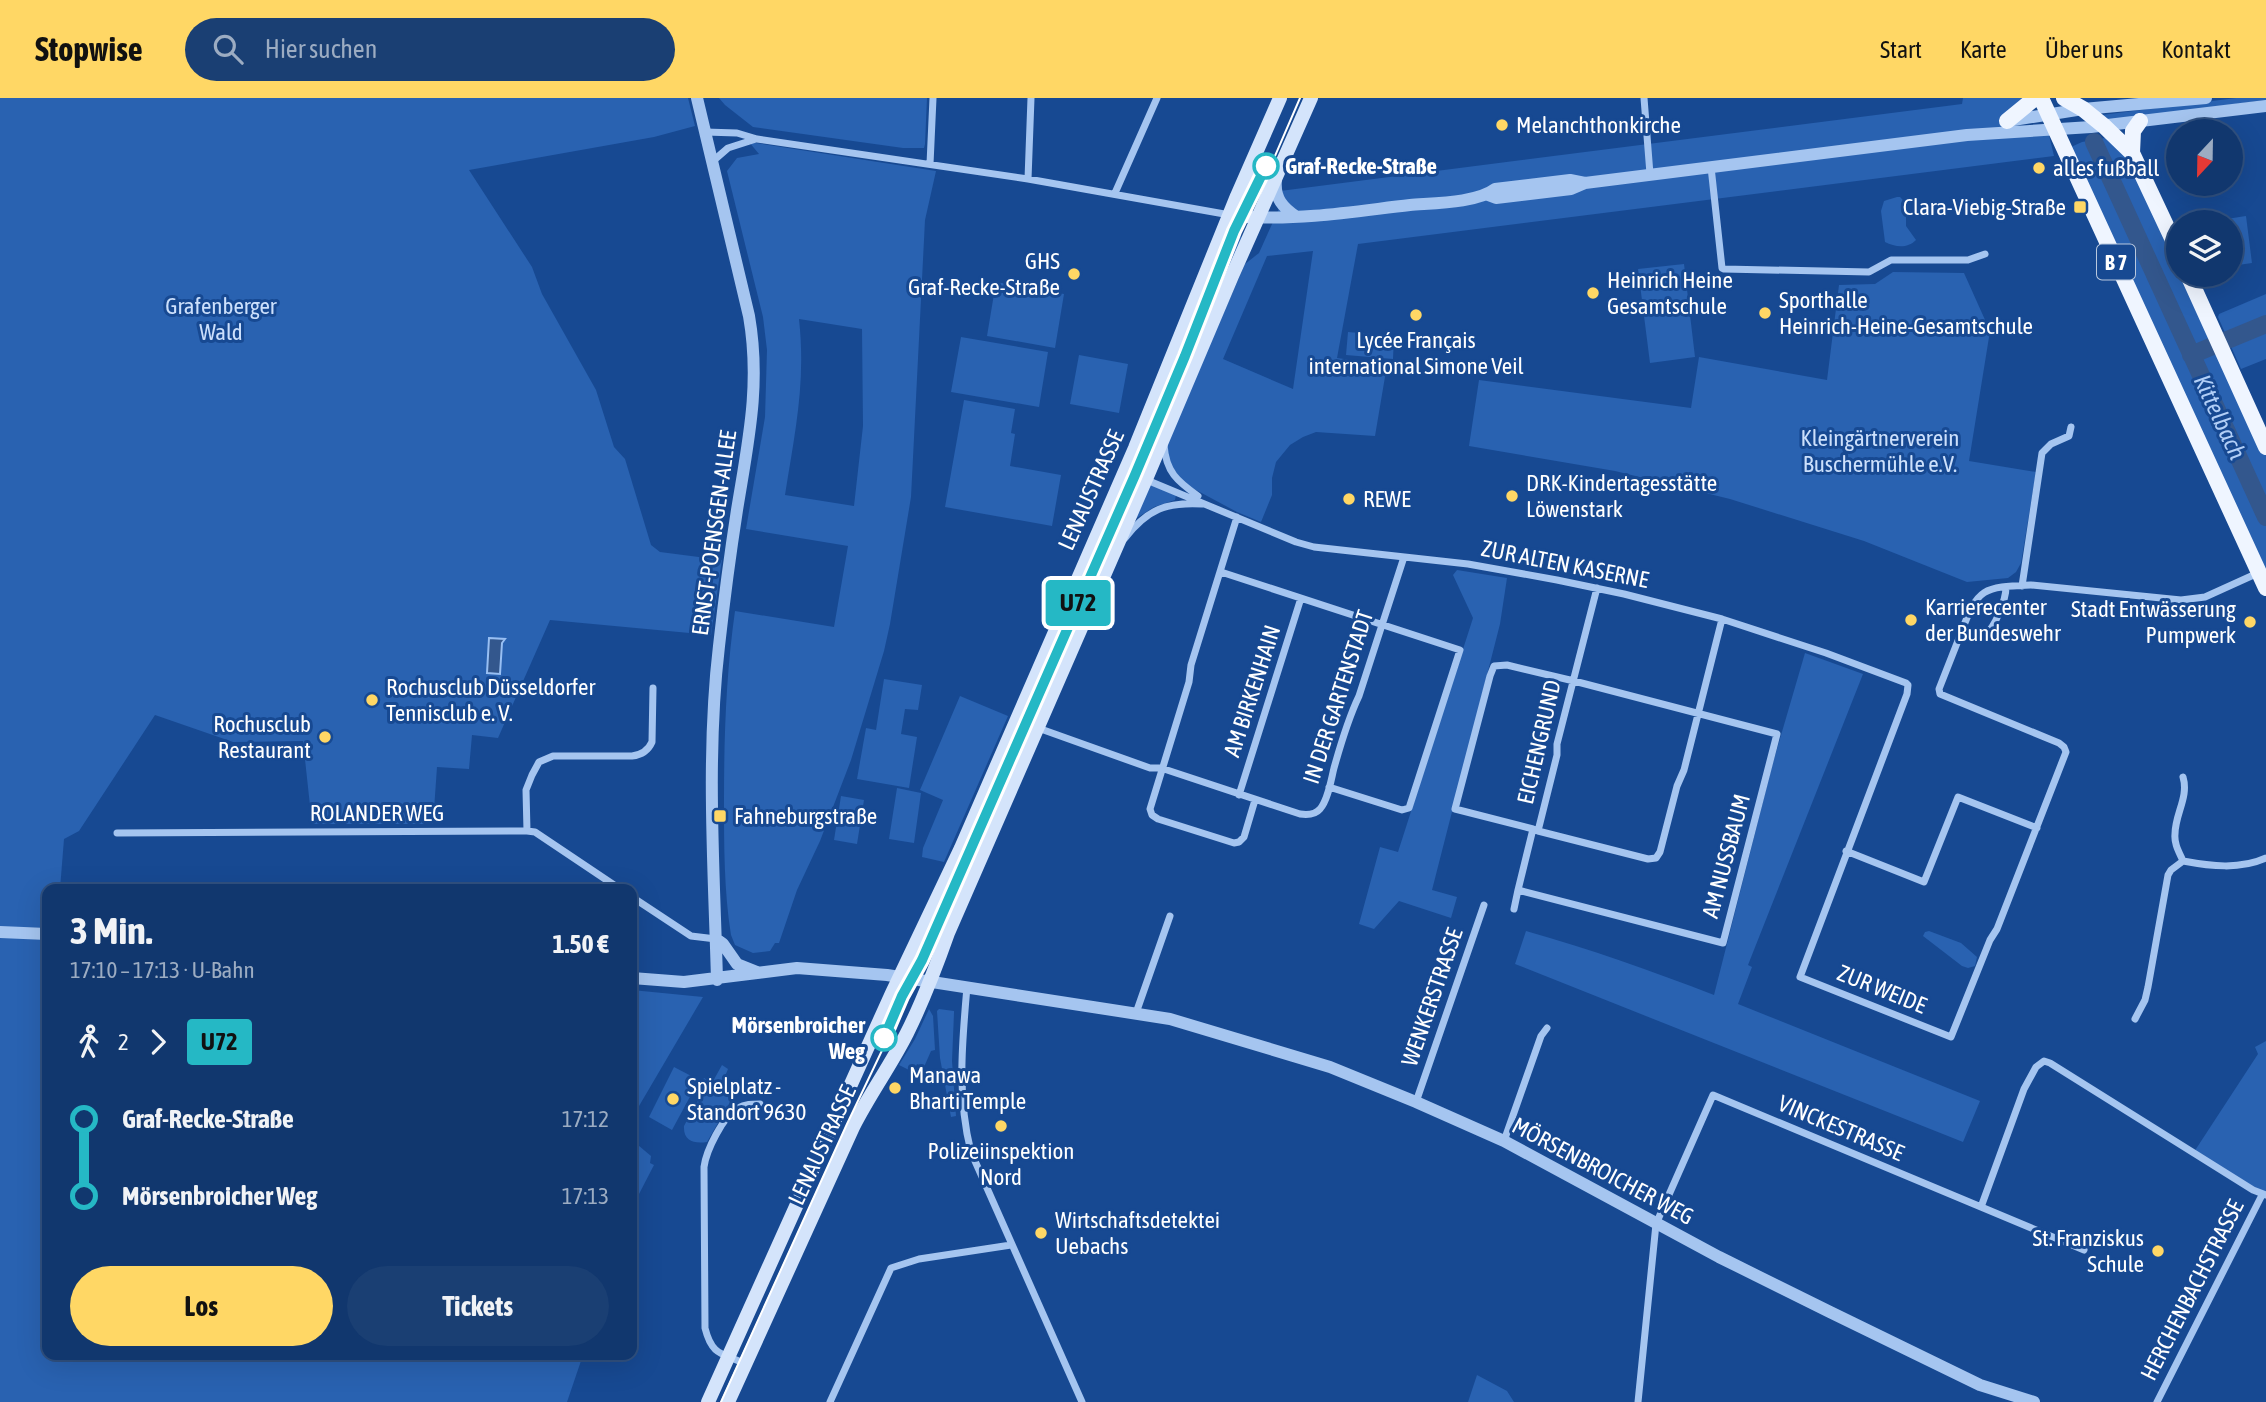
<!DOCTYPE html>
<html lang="de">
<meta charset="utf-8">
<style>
:root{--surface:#11376e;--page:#1a3f73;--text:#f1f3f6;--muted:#9cacc2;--line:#305181;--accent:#ffd765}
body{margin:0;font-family:"Asap Condensed",sans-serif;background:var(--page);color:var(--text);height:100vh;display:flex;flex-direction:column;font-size:26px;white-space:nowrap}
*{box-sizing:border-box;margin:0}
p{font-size:23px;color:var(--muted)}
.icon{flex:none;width:38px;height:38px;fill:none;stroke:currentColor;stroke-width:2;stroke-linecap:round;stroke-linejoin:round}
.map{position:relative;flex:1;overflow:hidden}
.drawer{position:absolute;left:42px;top:786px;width:595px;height:476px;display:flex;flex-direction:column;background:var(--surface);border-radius:14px;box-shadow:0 7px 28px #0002,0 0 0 2px var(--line)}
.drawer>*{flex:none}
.badge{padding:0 14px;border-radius:5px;font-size:24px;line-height:46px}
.needle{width:46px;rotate:202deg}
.buttons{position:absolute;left:2166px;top:21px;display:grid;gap:14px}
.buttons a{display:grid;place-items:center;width:77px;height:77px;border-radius:50%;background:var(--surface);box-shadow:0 7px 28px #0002,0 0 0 2px var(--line);font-size:35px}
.map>.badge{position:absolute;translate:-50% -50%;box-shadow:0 0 0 4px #fff}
.legs{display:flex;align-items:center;gap:10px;height:77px;padding:0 28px;font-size:23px}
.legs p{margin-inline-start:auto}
.head{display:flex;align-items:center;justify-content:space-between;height:119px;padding:0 28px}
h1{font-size:38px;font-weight:700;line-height:52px}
.action{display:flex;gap:14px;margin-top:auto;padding:14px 28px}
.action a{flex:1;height:80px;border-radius:42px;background:var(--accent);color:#111;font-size:28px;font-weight:700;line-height:80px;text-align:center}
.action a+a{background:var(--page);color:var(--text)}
ul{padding:0 28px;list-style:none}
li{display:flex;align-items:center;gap:24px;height:77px;font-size:26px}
li i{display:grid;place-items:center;width:10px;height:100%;margin:0 9px;background:currentColor}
li i::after{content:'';width:18px;height:18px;margin:-9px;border:5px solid;border-radius:50%;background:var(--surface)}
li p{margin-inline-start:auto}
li:first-child i{background:linear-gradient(#0000 50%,currentColor 0)}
li:last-child i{background:linear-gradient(currentColor 50%,#0000 0)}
header{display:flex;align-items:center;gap:42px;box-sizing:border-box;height:98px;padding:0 35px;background:var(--accent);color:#111}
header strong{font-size:33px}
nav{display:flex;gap:38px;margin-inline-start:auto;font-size:24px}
.search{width:490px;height:63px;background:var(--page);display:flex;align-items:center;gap:18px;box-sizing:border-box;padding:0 24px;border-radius:38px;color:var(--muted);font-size:26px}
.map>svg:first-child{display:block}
.green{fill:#2962b1;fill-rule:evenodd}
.water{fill:#33578d;stroke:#98bff3;stroke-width:2}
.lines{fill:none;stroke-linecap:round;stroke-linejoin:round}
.river{stroke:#33578d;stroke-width:18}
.minor{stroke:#a5c5f0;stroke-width:7}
.tertiary{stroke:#a5c5f0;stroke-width:12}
.secondary{stroke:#d4e4fb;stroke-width:14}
.primary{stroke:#eff5ff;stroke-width:16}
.tram{stroke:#fff;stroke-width:2}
.line-1-casing{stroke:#fff;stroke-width:16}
.line-1{stroke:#25b8c5;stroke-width:10}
.poi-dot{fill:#ffd765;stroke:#174992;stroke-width:2.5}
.stop-1-dot{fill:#fff;stroke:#25b8c5;stroke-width:3.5}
.labels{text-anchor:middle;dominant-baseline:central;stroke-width:6;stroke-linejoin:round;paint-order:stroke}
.shield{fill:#174992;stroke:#b9c8de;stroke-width:2}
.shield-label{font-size:21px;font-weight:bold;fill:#fff}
.poi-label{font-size:23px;fill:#fff;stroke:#174992;text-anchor:start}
.stop-label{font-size:23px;font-weight:bold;fill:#fff;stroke:#174992;text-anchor:start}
.park-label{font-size:23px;fill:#cce0fc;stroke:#174992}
.street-label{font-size:23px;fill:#fff;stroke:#174992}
.water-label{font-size:24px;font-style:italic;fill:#b2cff7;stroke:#174992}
</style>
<header>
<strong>Stopwise</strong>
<div class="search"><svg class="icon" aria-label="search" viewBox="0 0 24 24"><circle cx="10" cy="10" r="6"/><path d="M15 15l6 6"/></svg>Hier suchen</div>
<nav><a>Start</a><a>Karte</a><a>Über uns</a><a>Kontakt</a></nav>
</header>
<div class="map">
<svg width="2266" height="1304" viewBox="0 0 2266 1304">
<rect width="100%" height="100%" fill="#174992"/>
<path class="green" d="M0,0h688l7,28 -41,11 -185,33 63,97 10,27 54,96 18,57 11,12 26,86 9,7 62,8 -11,75 -161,-15 -52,118 -26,-3 -3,34 -32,-2 -4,57h-121l-9,-83 -70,1 -78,-27 -76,116 -15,8 -4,50h-13v39l-47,-1z
M719,0h208l-2,46 -1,4h-21l-150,-21 -28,-22z
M1963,0h64l-21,38 43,-1 5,21 -696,88 -21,114 50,7 -12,71 -59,-4 -13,5 -13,8 -14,17 -4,16v17l-11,27 -24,-10 -54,-29 -13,-18 -4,-20 79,-181 14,-11 22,-49 -1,-13 682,-87zM1313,153l-20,138 -70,-30 44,-103z
M2236,0h30v2l-159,21 -5,-6z
M2105,40l7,1 17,16 50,107v13h6l81,176v133l-195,-437 11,-5z
M749,44l187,29 -11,49 -14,277 -21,127 -6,27 -33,109 -31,81 -23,49 -18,53h-4l-5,8 -17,2 -18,-8 -4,-10c-7,-44 -7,-90 -7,-135 0,-63 2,-126 11,-189l99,16 14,-81 -102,-17 19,-112 2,-67 -4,-33 -36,-146 10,-13 22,-4zM799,221l63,10 1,97 -9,80 -69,-11c10,-63 21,-112 14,-176z
M1897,99h3l6,6v23l10,14c-9,9 -21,7 -31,2l-4,-31 3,-10z
M2246,118l6,47 -21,3v-44h-11v-2z
M1229,134l13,5 -62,153 -11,-4 3,-9z
M1684,166l11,93 -45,6 -12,-94z
M1893,174l71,1 26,58 -21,130 67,11 -15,91 -5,9 -8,6 -41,4 -103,-41 -134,-42 -115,-28 -146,-25 10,-66 212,28 8,-51 128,23 12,-95 36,-1z
M996,184l68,12 -9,54 -68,-12z
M2266,196v65l-25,10 -23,-52 1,-3z
M1348,234l46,4 -1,23 -47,-4z
M961,239l87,15 -9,55 -88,-15z
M1079,257l49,9 -9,49 -49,-9z
M964,302l51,9 -4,24 4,1 -5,32 51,9 -9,51 -107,-19z
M1126,384l12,5 -204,473 -15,-3z
M1147,388h7l22,9 -1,5 -21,7 -22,14z
M1457,472l50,8 -7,46 -68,266 25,7 -6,21 -52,-17 -25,28 -15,-5 21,-77 18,5 75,-234 -20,-43z
M1805,555l58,21 -115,291 4,2 -14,37 242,97 -17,41 -448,-178 11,-33c64,18 126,40 188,64l58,-229z
M884,581l38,6 -4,25 -13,-1 -4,25 16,3 -8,51 -52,-9 9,-51 10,2z
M960,598l48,20 -64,146 -22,-5 1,-9 20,-48 -23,-10z
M897,690l24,5 -7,50 -25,-4z
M841,698l23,4 -7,44 -23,-4z
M1929,833l32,12 16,14 -2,9 -7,2 -6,-2 -39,-30 2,-4z
M0,838l47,3v415l536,1 -16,47h-567z
M632,892l71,7 -71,121z
M929,911l4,7 2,34 -4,1 -7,16 -7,-3 -4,8 -14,-7 16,-26z
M939,911l15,2v2l-2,48 4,55 -5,1 -11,-59 -3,-47z
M2266,943v153l-72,-42 64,-98 -3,-7z
M722,967l6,4 -5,12 14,9 -30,52c-13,2 -24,-1 -23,-16l22,-41 -4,-3 2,-4 8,5z
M674,969l25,13 -27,50 -23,-13z
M632,1042l19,16 -1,7 4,2 -16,31 -6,18z
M1477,1277l30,16 7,11h-46z"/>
<path class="water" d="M489,540l16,1 -3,4 -2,31 -13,-1z"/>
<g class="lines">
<path class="river" d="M2094,44l172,375
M2191,257l75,-31"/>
<path class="minor" d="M1644,0l6,76
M705,34l32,1 20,6 271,40 202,36
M713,63l15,-13 28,-9
M930,66l3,-66
M1711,69l11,101 2,1 145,3 22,-12h77l17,-6
M1028,81l3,-81
M1115,95l42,-95
M1164,347c2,27 13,36 34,51
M1125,373l171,71 18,5 154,17 89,16 67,14 98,25 104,34 80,30 2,2 -1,9 -107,283 151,60 39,-97 7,-11 69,-177 -2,-5 -5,-4 -119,-49 -1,-5 22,-56
M1237,419l-46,148 -2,17 -39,127 2,6 6,4 76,24 5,-1 5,-5 11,-37
M1125,440c23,-29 41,-36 77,-34
M1221,474l239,78 -51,158 -7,2 -73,-23
M2022,488l20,-133 9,-9 18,-8 2,-9
M2006,489c0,12 -11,42 -22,48 -7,4 -16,0 -23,-2 17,-46 22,-46 70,-48l150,15 24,-3 53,-24
M1597,490l-40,156v11l-19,76 110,28 8,-1 4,-6 17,-66 7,-16 38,-151
M1038,630l112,40h11l139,46c7,1 15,1 20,-5 8,-9 11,-29 14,-41 7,-25 14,-49 25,-72l45,-139
M2183,679c6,20 -8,37 -8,57 -1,10 4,18 8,27 27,5 57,9 83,-3
M1239,697l62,-197
M1533,731l-15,61 205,53 54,-209 -203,-53 -67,-16 -13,1 -4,10 -35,133 78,20 5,2
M527,733l-1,-41 6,-15 7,-13 14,-6h79c9,-1 16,-5 20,-14l1,-54
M117,735l410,-2 8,1 85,57
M1846,753l78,31 34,-85 79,31
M632,799l59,39 25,3
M1514,811l4,-19
M967,889c-5,56 -10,110 4,165l111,250
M1136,915l34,-97
M2135,921l10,-19 3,-13 20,-112 3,-5 12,-9
M1416,1004l68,-197
M1504,1043l37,-105 6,-8
M1981,1109l43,-118 12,-22 8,-6 6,2 203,127 13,5
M746,1266c-24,-11 -34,-8 -41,-36l-1,-161c2,-16 19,-51 34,-59 7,-4 14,-4 22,-4
M830,1304l61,-134 28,-9 92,-14
M1638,1304l18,-178 57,-129 371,155
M2157,1304l105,-207"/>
<path class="tertiary" d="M697,0l52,218c12,69 -1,126 -12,194 -7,45 -13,91 -18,136 -13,110 -5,223 -2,334
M2007,23l76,-12 123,-11
M1276,82c-2,18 7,28 21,37
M1488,97l8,3 75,-9 14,-6
M1251,119c53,3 106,-6 159,-12 23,-2 67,-2 85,-16l75,-9 15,3 382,-48 124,-8 175,-21
M0,834l47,2
M716,841l7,5 14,20 20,8
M632,880l52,4 113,-14 90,7 283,44 160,48 86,35 88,39 215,116 111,55 150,73 54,17"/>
<path class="secondary" d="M1244,97l-4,14 7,7
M708,1304l184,-409 69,-145 174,-400 102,-252 43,-98
M728,1304l125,-275c16,-32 38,-62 54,-94 16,-32 29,-66 41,-100l198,-454 86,-203 79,-178"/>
<path class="primary" d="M2041,0l225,490
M2064,0l19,11 21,17 28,27 47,100
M2007,23l28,-23
M2132,55l1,-22 7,-10
M2188,177l78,172"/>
<path class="tram" d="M721,1304l126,-278 60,-126 23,-43 209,-479 51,-119 49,-124 17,-33 44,-102"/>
</g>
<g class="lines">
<defs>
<path id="line-1" d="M884,940l18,-42 20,-36 213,-485 50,-119 49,-125 32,-65"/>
</defs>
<use href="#line-1" class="line-1-casing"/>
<use href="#line-1" class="line-1"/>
</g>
<g class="poi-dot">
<circle cx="1502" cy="27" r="7"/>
<circle cx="2039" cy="70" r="7"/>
<rect x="2073" y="102" width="14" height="14" rx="3.5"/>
<circle cx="1074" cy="176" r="7"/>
<circle cx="1593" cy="195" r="7"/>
<circle cx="1765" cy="215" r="7"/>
<circle cx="1416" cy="217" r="7"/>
<circle cx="1512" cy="398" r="7"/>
<circle cx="1349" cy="401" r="7"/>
<circle cx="1911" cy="522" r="7"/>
<circle cx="2250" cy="524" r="7"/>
<circle cx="372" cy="602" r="7"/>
<circle cx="325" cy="639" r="7"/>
<rect x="713" y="711" width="14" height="14" rx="3.5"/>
<circle cx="895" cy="990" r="7"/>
<circle cx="673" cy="1001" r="7"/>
<circle cx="1001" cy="1028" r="7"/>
<circle cx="1041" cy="1135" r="7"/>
<circle cx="2158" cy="1153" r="7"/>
</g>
<g class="stop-1-dot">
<circle cx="1266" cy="68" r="12"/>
<circle cx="884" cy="940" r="12"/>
</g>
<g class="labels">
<rect class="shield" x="2097" y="146.5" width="38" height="35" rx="5"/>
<g class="shield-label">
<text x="2116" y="164">B 7</text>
</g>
<g class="poi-label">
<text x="1516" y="27">Melanchthonkirche</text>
<text x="2053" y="70">alles fußball</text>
<text x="2066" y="109" text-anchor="end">Clara-Viebig-Straße</text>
<text x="1060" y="163" text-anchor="end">GHS<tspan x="1060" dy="26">Graf-Recke-Straße</tspan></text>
<text x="1607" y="182">Heinrich Heine<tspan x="1607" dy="26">Gesamtschule</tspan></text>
<text x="1779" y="202">Sporthalle<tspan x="1779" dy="26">Heinrich-Heine-Gesamtschule</tspan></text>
<text x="1416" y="242" text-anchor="middle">Lycée Français<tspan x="1416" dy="26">international Simone Veil</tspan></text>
<text x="1526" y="385">DRK-Kindertagesstätte<tspan x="1526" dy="26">Löwenstark</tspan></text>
<text x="1363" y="401">REWE</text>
<text x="1925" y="509">Karrierecenter<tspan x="1925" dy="26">der Bundeswehr</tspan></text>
<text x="2236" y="511" text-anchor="end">Stadt Entwässerung<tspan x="2236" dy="26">Pumpwerk</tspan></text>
<text x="386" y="589">Rochusclub Düsseldorfer<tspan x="386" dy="26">Tennisclub e. V.</tspan></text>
<text x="311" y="626" text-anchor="end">Rochusclub<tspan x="311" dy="26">Restaurant</tspan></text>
<text x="734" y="718">Fahneburgstraße</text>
<text x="909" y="977">Manawa<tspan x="909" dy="26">Bharti Temple</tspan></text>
<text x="687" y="988">Spielplatz -<tspan x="687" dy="26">Standort 9630</tspan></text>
<text x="1001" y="1053" text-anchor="middle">Polizeiinspektion<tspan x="1001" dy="26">Nord</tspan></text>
<text x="1055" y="1122">Wirtschaftsdetektei<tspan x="1055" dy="26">Uebachs</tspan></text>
<text x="2144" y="1140" text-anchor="end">St. Franziskus<tspan x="2144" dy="26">Schule</tspan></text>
</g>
<g class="stop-label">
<text x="1285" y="68">Graf-Recke-Straße</text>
<text x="865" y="927" text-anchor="end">Mörsenbroicher<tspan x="865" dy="26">Weg</tspan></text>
</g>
<g class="park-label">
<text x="221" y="208">Grafenberger<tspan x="221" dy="26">Wald</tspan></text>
<text x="1880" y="340">Kleingärtnerverein<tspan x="1880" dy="26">Buschermühle e.V.</tspan></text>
</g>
<g class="street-label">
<text transform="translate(1091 392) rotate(-66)">LENAUSTRASSE</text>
<text transform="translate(714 435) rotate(-82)">ERNST-POENSGEN-ALLEE</text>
<text transform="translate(1565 466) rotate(11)">ZUR ALTEN KASERNE</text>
<text transform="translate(1252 593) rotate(-72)">AM BIRKENHAIN</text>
<text transform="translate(1338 599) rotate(-72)">IN DER GARTENSTADT</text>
<text transform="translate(1539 644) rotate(-77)">EICHENGRUND</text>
<text x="377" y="715">ROLANDER WEG</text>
<text transform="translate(1726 758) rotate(-75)">AM NUSSBAUM</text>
<text transform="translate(1882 891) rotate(22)">ZUR WEIDE</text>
<text transform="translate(1432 899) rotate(-71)">WENKERSTRASSE</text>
<text transform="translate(1841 1030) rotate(23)">VINCKESTRASSE</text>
<text transform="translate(822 1047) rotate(-65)">LENAUSTRASSE</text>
<text transform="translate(1603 1073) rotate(28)">MÖRSENBROICHER WEG</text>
<text transform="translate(2192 1192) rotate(-63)">HERCHENBACHSTRASSE</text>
</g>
<g class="water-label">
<text transform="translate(2220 319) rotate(65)">Kittelbach</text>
</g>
</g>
</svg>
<div class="buttons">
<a><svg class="needle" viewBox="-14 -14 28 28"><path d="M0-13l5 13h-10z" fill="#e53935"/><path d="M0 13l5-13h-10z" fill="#9cacc2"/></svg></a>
<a><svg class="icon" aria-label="layers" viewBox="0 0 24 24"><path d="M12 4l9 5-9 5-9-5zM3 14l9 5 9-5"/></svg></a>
</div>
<b class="badge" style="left:1078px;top:505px;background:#25b8c5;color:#111">U72</b>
<section class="drawer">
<div class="head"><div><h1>3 Min.</h1><p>17:10 – 17:13 · U-Bahn</p></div><b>1.50 €</b></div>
<div class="legs"><svg class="icon" aria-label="walk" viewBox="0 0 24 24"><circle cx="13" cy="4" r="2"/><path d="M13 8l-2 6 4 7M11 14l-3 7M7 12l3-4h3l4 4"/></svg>2<svg class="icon" aria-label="forward" viewBox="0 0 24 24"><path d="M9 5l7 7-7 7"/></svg><b class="badge" style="background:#25b8c5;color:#111">U72</b></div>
<ul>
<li><i style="color:#25b8c5"></i><b>Graf-Recke-Straße</b><p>17:12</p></li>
<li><i style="color:#25b8c5"></i><b>Mörsenbroicher Weg</b><p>17:13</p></li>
</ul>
<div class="action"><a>Los</a><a>Tickets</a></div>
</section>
</div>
